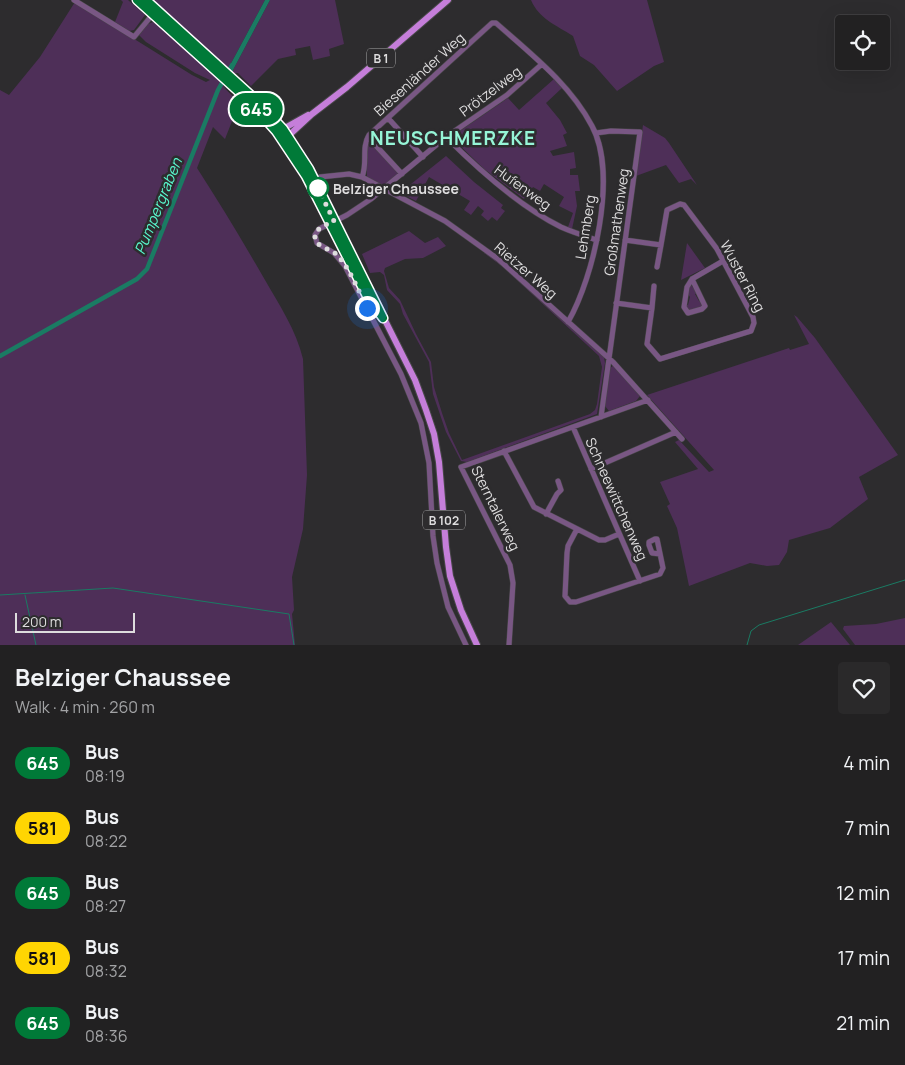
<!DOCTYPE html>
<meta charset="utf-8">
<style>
:root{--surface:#222122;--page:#2a292a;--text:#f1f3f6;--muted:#a2a3a5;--line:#3f3e40}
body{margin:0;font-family:Manrope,sans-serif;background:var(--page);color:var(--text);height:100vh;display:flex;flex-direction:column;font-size:19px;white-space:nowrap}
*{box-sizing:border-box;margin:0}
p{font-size:16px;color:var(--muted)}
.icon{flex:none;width:28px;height:28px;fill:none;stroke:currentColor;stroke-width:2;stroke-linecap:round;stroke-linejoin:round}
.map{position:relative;height:645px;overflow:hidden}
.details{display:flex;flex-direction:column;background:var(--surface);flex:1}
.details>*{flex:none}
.badge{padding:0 10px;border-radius:16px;font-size:18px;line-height:32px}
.controls{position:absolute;left:835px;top:15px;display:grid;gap:10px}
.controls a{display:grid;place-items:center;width:55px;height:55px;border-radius:5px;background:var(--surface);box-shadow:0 5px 20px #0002,0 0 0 1px var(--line);font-size:25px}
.scale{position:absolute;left:15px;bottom:12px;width:120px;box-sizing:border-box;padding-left:5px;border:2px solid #deddde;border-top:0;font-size:14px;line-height:18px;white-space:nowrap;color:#deddde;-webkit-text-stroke:4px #2d2c2e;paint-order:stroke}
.you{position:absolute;width:25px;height:25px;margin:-12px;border:4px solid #fff;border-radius:50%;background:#1a73e8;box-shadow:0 0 0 8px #1a73e833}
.map>.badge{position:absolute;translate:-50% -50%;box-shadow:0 0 0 2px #fff}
.round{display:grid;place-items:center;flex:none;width:52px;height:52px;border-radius:5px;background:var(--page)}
.head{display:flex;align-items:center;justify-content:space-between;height:85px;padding:0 15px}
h1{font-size:24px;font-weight:700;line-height:38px}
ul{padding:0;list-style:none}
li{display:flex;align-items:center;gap:15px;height:65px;padding:0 15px}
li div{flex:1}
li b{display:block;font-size:19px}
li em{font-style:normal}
li .badge{min-width:55px;font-weight:700;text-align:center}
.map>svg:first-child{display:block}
.green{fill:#4e2f58}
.water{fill:#1a7b63}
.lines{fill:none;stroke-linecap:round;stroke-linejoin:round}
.stream{stroke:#1a7b63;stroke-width:1}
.canal{stroke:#1a7b63;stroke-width:4.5}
.minor-casing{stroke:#49484a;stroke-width:6}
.major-casing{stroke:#49484a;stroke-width:8}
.minor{stroke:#795784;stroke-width:5}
.major{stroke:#c57eda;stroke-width:6}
.line-casing{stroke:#fff;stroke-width:11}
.line{stroke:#007a38;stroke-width:8}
.walk{stroke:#deddde;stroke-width:5;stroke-dasharray:0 9}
.stop-dot{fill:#fff;stroke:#007a38;stroke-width:2.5}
.labels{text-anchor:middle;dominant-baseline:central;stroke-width:5;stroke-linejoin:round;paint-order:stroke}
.shield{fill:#2d2c2e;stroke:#a9a8a9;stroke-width:1}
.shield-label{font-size:12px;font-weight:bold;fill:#deddde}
.street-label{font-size:14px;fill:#deddde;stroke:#2d2c2e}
.stop-label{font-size:14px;font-weight:bold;fill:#deddde;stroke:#2d2c2e;text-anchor:start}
.water-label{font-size:15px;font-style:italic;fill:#59facf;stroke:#2d2c2e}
.district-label{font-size:19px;font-weight:bold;letter-spacing:1px;fill:#96f5d7;stroke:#2d2c2e}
</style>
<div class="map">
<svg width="905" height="645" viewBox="0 0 905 645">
<rect width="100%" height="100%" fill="#2d2c2e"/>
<path class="green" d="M121,0h7l17,15 -11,15 -5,1 -14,-9 8,-20z
M152,0h113l-37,69z
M270,0h65l9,44 -15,5 1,7 -17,4 -3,-14 -15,3 1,6 -18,4 -27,27 -13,-13h-5v-3z
M531,0h116l17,62 -10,4 -37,25 -23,-26 -14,-9 -7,-20c-17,-11 -34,-17 -42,-36z
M75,2l117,73 14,7 4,-2 -15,-7 -49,-31 -7,-7 9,-11 5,-2c21,18 43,36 62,55 9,8 14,19 25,24l-15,38 -12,-12 -16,41c24,37 46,74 68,112 15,26 31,50 38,79l4,116 -4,54 -11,48 2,33 -2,4 3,31h-295v-555l9,5 31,-38z
M554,79l8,9 -16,15 14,17 7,13 -4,2 4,11 -17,5 3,5 21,-4 2,16 -6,1v6h8l2,16h-5l2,15 -5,23 -4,-2 5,-14 -14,-7 5,-9 -20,-13 -4,7 -7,-4 -9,12 -40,-30 -33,-32 57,-39 11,12z
M643,125l22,13 4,5 28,42 -6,-6 -12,4 -13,-18 -30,11z
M369,140l31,34c-17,13 -14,14 -33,3l-1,-30z
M446,156l28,26 29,23 -2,3 4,3 -8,10 -5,-4 -4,4 -7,-6 3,-4 -6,-5 -7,9 -7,-5 6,-9 -41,-24 -13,24 -12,-6 4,-4 -2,-3z
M409,231l16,12 13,-6 8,9 -23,12 -18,1 -20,9 -1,3 5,17 11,12 16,34 15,28 3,25 8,26 7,20 13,27 128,-46 5,-4 2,-6 5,-37 -3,-11 -96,-89 -19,-14 2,-1 16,12 102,93 1,6 -8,51 -130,48 -6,-1 -15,-29 -13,-38 -4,-32 -26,-48 -3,-10 -13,-14 -3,-15 -4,-3 -10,1 -8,-19z
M687,243l18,25 -24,12z
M691,285l7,8 -3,1 4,7 4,1 -1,5 -11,4 -3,-1 -2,-5h2l2,-8 -2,-3 1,-8z
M794,315l3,2 18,21 83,117 -39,22 9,22 -38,29 -41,12 -2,12 -8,13 -12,1 -17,-3 -61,23 -12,-58 -10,-22 3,-2 -10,-22 38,-13 -23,-27 4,-2 30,32 5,-2 -67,-75 142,-47 1,2 19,-6z
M614,365l26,31 -4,5 -27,10 -4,-5 5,-38z
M905,618v27h-50l-12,-16 1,-3 32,-2z
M831,622l19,23h-52z"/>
<path class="water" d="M265,0h5l-37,70v3l-5,-4z"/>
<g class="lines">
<path class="stream" d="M0,595l113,-7 176,26 5,31
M25,595l11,50
M747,645l4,-14 8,-6 146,-45"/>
<path class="canal" d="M0,356l137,-77 10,-10 71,-179 14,-25"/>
<defs>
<path id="minor" d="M74,0l60,37 19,-23
M388,118l35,39
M596,133l15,-2 29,1 -39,285
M368,137l34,37
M446,137c33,33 73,69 115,90 11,5 24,9 36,13
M320,177l29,-3 13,3 83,44 53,38 115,103 69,77
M362,177c6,-14 -1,-29 7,-42l123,-112h4c35,31 74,61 96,103 26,48 2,151 -24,196
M625,240l36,5 6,-35 13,-6 4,1 33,44 36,68 1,6 -3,8 -91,28 -13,-15 5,-36
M657,267l4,-22
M692,279l-5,8 -3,20 4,6 14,-4 3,-3 -13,-27 31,-18
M616,303l36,5 2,-22
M573,427l67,154
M504,451l30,56 65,33h6l14,-6
M591,469l85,-37
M546,514l11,-20 4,-4 -3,-9
M577,529l-9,17 -1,7 -2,43 5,6h6l84,-28 3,-6 -6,-29h-2l-6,3v3l3,8 8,1
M466,645l-18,-38 -11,-44 -4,-27 -4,-73 -8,-40 -20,-49 -56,-108 -11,-13 -17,-10 -2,-8 4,-6 28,-14 24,-16 75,-62 61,-42 35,-31
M509,645l4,-62 -3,-18 -49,-98 187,-67"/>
<path id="major" d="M136,0l112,100 28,31 30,45 68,131
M227,81c8,5 17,8 24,14 24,20 43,47 58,74l106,211 11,30 8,24 5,28 7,85 4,29 11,34 16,35
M281,133l2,-4 25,-14
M286,138l26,-24 35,-27 101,-87"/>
</defs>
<use href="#minor" class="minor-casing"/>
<use href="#major" class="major-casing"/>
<use href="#minor" class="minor"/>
<use href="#major" class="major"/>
</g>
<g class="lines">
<defs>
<path id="line" d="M137,0l111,100 28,31 30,45 61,120 16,22 -74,-149 -26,-40 -28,-30 -109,-99"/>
</defs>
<use href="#line" class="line-casing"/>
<use href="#line" class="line"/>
<path class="walk" d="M318,188l16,33c-6,3 -20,7 -19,17 0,8 15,11 21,16 13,12 23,38 31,54"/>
</g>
<circle class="stop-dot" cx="318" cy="188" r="10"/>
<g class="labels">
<g class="shield">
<rect x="367" y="48.5" width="28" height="19" rx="4"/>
<rect x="423" y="510.5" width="42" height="19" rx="4"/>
</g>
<g class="shield-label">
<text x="381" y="58">B 1</text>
<text x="444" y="520">B 102</text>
</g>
<g class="street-label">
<text transform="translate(419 74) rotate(-42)">Biesenländer Weg</text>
<text transform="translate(490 91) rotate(-37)">Prötzelweg</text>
<text transform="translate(523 187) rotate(36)">Hufenweg</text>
<text transform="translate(616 222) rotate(-82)">Großmathenweg</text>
<text transform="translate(585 227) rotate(-81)">Lehmberg</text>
<text transform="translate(526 270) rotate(41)">Rietzer Weg</text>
<text transform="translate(743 276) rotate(62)">Wuster Ring</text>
<text transform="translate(617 499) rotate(66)">Schneewittchenweg</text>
<text transform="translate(496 508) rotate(64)">Sterntalerweg</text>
</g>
<g class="stop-label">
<text x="333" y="188">Belziger Chaussee</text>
</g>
<g class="water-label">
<text transform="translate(158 206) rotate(-68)">Pumpergraben</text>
</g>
<g class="district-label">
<text x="453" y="138">NEUSCHMERZKE</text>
</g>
</g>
</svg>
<div class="controls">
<a><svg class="icon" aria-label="locate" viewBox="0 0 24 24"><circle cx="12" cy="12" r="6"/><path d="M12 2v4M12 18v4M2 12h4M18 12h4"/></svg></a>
</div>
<div class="scale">200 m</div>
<div class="you" style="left:367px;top:308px"></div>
<b class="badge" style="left:256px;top:109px;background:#007a38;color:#fff">645</b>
</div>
<section class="details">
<div class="head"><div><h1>Belziger Chaussee</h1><p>Walk · 4 min · 260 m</p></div><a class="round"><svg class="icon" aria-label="heart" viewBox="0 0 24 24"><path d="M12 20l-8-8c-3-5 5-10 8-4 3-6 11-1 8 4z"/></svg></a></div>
<ul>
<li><span class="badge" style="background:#007a38;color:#fff">645</span><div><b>Bus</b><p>08:19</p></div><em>4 min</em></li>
<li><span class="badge" style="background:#ffd502;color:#111">581</span><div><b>Bus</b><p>08:22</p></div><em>7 min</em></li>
<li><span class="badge" style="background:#007a38;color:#fff">645</span><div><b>Bus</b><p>08:27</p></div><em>12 min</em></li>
<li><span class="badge" style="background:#ffd502;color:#111">581</span><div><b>Bus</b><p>08:32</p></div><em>17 min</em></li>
<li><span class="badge" style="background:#007a38;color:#fff">645</span><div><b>Bus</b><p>08:36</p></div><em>21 min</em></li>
</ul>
</section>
